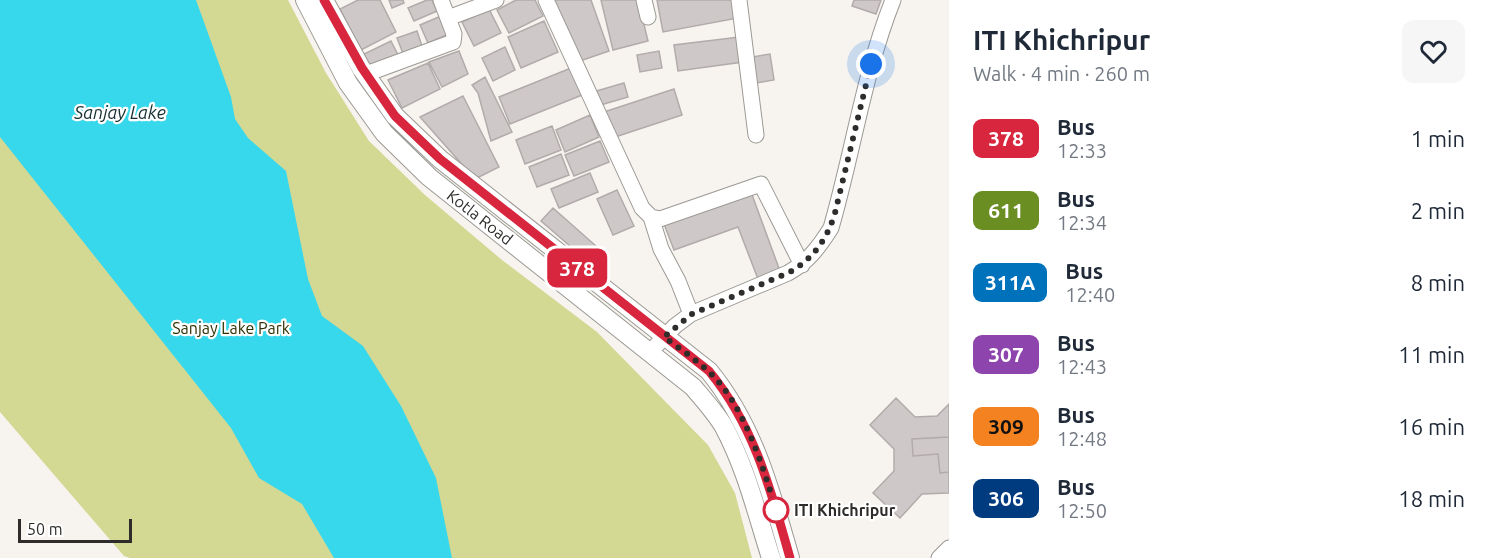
<!DOCTYPE html>
<meta charset="utf-8">
<style>
:root{--surface:#fff;--page:#f6f6f7;--text:#1f2937;--muted:#747a83}
body{margin:0;font-family:Ubuntu,sans-serif;background:var(--page);color:var(--text);height:100vh;display:flex;flex-direction:column;font-size:22px;white-space:nowrap}
*{box-sizing:border-box;margin:0}
p{font-size:20px;color:var(--muted)}
.icon{flex:none;width:33px;height:33px;fill:none;stroke:currentColor;stroke-width:2;stroke-linecap:round;stroke-linejoin:round}
.map{position:relative;flex:1;overflow:hidden}
.drawer{display:flex;flex-direction:column;background:var(--surface);width:540px}
.drawer>*{flex:none}
.badge{padding:0 12px;border-radius:9px;font-size:21px;line-height:39px}
.scale{position:absolute;left:18px;bottom:15px;width:114px;box-sizing:border-box;padding-left:6px;border:3px solid #2e2d2b;border-top:0;font-size:16px;line-height:21px;white-space:nowrap;color:#2e2d2b;-webkit-text-stroke:4px #fff;paint-order:stroke}
.you{position:absolute;width:30px;height:30px;margin:-15px;border:4px solid #fff;border-radius:50%;background:#1a73e8;box-shadow:0 0 0 9px #1a73e833}
.map>.badge{position:absolute;translate:-50% -50%;box-shadow:0 0 0 3px #fff}
.round{display:grid;place-items:center;flex:none;width:63px;height:63px;border-radius:12px;background:var(--page)}
.headline{display:flex;align-items:center;justify-content:space-between;height:102px;padding:0 24px}
h1{font-size:28px;font-weight:700;line-height:45px}
ul{padding:0;list-style:none}
li{display:flex;align-items:center;gap:18px;height:72px;padding:0 24px}
li div{flex:1}
li b{display:block;font-size:22px}
li em{font-style:normal}
li .badge{min-width:66px;font-weight:700;text-align:center}
main{display:flex;flex:1;min-height:0}
.map>svg:first-child{display:block}
.green{fill:#d3d893}
.water{fill:#37d8ec}
.building{fill:#cfc8c8;stroke:#b2abab;stroke-width:1.5}
.lines{fill:none;stroke-linecap:round;stroke-linejoin:round}
.minor-casing{stroke:#9b9994;stroke-width:17}
.major-casing{stroke:#9b9994;stroke-width:20}
.minor{stroke:#fff;stroke-width:15}
.major{stroke:#fff;stroke-width:18}
.line-casing{stroke:#fff;stroke-width:14}
.line{stroke:#d7263d;stroke-width:9}
.walk{stroke:#2e2d2b;stroke-width:6;stroke-dasharray:0 10.8}
.stop-dot{fill:#fff;stroke:#d7263d;stroke-width:3}
.labels{text-anchor:middle;dominant-baseline:central;stroke-width:4.5;stroke-linejoin:round;paint-order:stroke}
.street-label{font-size:16px;fill:#2e2d2b;stroke:#fff}
.park-label{font-size:16px;fill:#2f3002;stroke:#fff}
.stop-label{font-size:16px;font-weight:bold;fill:#2e2d2b;stroke:#fff;text-anchor:start}
.water-label{font-size:18px;font-style:italic;fill:#162f32;stroke:#fff}
</style>
<main>
<div class="map">
<svg width="949" height="558" viewBox="0 0 949 558">
<rect width="100%" height="100%" fill="#f7f4ef"/>
<path class="green" d="M0,0h288l38,73 43,68 56,54 77,65 95,72 111,113 27,48 17,65h-622l-6,-2 -124,-144z"/>
<path class="water" d="M0,0h196l35,97 4,22 13,19 38,33 22,108 14,37 41,30 38,60 35,72 16,80h-118l-32,-54 -43,-26 -28,-50 -231,-291z"/>
<path class="building" d="M358,0h22l16,32 -35,18 -21,-41z
M389,0h14l1,3 -12,5z
M427,0h5l5,11 -23,10 -6,-13z
M516,0h19l8,16 -34,17 -12,-23z
M554,0h37l18,51 -32,11z
M601,0h37l10,41 -35,9z
M657,0h77l4,18 -75,14z
M854,0h27l-5,14 -24,-8z
M489,9l12,24 -27,13 -12,-24z
M441,16l8,18 -21,9 -8,-18z
M544,21l14,31 -37,16 -13,-31z
M417,31l6,18 -19,7 -7,-18z
M739,37l4,25 -65,9 -4,-26z
M391,41l8,16 -28,13 -7,-16z
M505,47l10,23 -22,11 -11,-23z
M459,51l9,23 -26,13 -13,-25z
M659,51l3,17 -22,4 -3,-17z
M770,54l4,26 -18,3 -4,-26z
M428,63l12,26 -38,19 -14,-28z
M571,68l11,27 -72,29 -11,-27z
M485,77l27,55 -21,9 -13,-48 -6,-8z
M624,83l4,14 -31,9 -4,-14z
M674,89l8,26 -70,23 -8,-26z
M463,96l36,71 -24,12 -55,-62z
M590,115l9,22 -34,15 -9,-22z
M552,126l9,24 -36,14 -9,-24z
M600,141l9,21 -35,14 -9,-21z
M561,154l8,21 -32,12 -8,-20z
M590,173l8,19 -39,16 -8,-19z
M617,190l17,36 -21,9 -16,-36z
M751,192l29,79 -22,8 -20,-52 -64,23 -10,-26z
M553,208l43,38 -11,13 -44,-38z
M896,398l19,19 22,-1 12,-12v89l-27,1 -22,24 -27,-25 21,-22v-22l-24,-24z
M949,437v35l-9,1 -2,-19 -25,2 -1,-17z"/>
<g class="lines">
<defs>
<path id="minor" d="M546,0l96,208 9,9 9,2 101,-35 41,81
M644,0l4,17
M739,0l17,135
M448,18l48,-18
M366,74l87,-32 1,-8 -13,-34
M651,217l10,32 17,32 13,33
M650,352l25,-26 16,-12 97,-41c20,-11 31,-26 43,-45 22,-76 33,-155 62,-228
M939,558l10,-10"/>
<path id="major" d="M305,0l43,83 36,50 45,44 264,210c11,13 23,26 31,40 22,41 33,87 47,131
M324,0l37,68 34,48 45,43 269,212c45,55 62,121 81,187"/>
</defs>
<use href="#minor" class="minor-casing"/>
<use href="#major" class="major-casing"/>
<use href="#minor" class="minor"/>
<use href="#major" class="major"/>
</g>
<g class="lines">
<defs>
<path id="line" d="M324,0l38,68 33,48 45,43 269,212c46,56 62,120 81,187"/>
</defs>
<use href="#line" class="line-casing"/>
<use href="#line" class="line"/>
<path class="walk" d="M776,510c-13,-44 -33,-108 -68,-139 -14,-13 -29,-23 -44,-34l28,-23 96,-41c24,-13 39,-33 47,-60l36,-149"/>
</g>
<circle class="stop-dot" cx="776" cy="510" r="12"/>
<g class="labels">
<g class="street-label">
<text transform="translate(480 217) rotate(38)">Kotla Road</text>
</g>
<g class="park-label">
<text x="231" y="328">Sanjay Lake Park</text>
</g>
<g class="stop-label">
<text x="794" y="510">ITI Khichripur</text>
</g>
<g class="water-label">
<text x="120" y="112">Sanjay Lake</text>
</g>
</g>
</svg>
<div class="scale">50 m</div>
<div class="you" style="left:871px;top:64px"></div>
<b class="badge" style="left:577px;top:268px;background:#d7263d;color:#fff">378</b>
</div>
<section class="drawer">
<div class="headline"><div><h1>ITI Khichripur</h1><p>Walk · 4 min · 260 m</p></div><a class="round"><svg class="icon" aria-label="heart" viewBox="0 0 24 24"><path d="M12 20l-8-8c-3-5 5-10 8-4 3-6 11-1 8 4z"/></svg></a></div>
<ul>
<li><span class="badge" style="background:#d7263d;color:#fff">378</span><div><b>Bus</b><p>12:33</p></div><em>1 min</em></li>
<li><span class="badge" style="background:#6b8e23;color:#fff">611</span><div><b>Bus</b><p>12:34</p></div><em>2 min</em></li>
<li><span class="badge" style="background:#0072bc;color:#fff">311A</span><div><b>Bus</b><p>12:40</p></div><em>8 min</em></li>
<li><span class="badge" style="background:#8e44ad;color:#fff">307</span><div><b>Bus</b><p>12:43</p></div><em>11 min</em></li>
<li><span class="badge" style="background:#f58220;color:#111">309</span><div><b>Bus</b><p>12:48</p></div><em>16 min</em></li>
<li><span class="badge" style="background:#003b80;color:#fff">306</span><div><b>Bus</b><p>12:50</p></div><em>18 min</em></li>
</ul>
</section>
</main>
